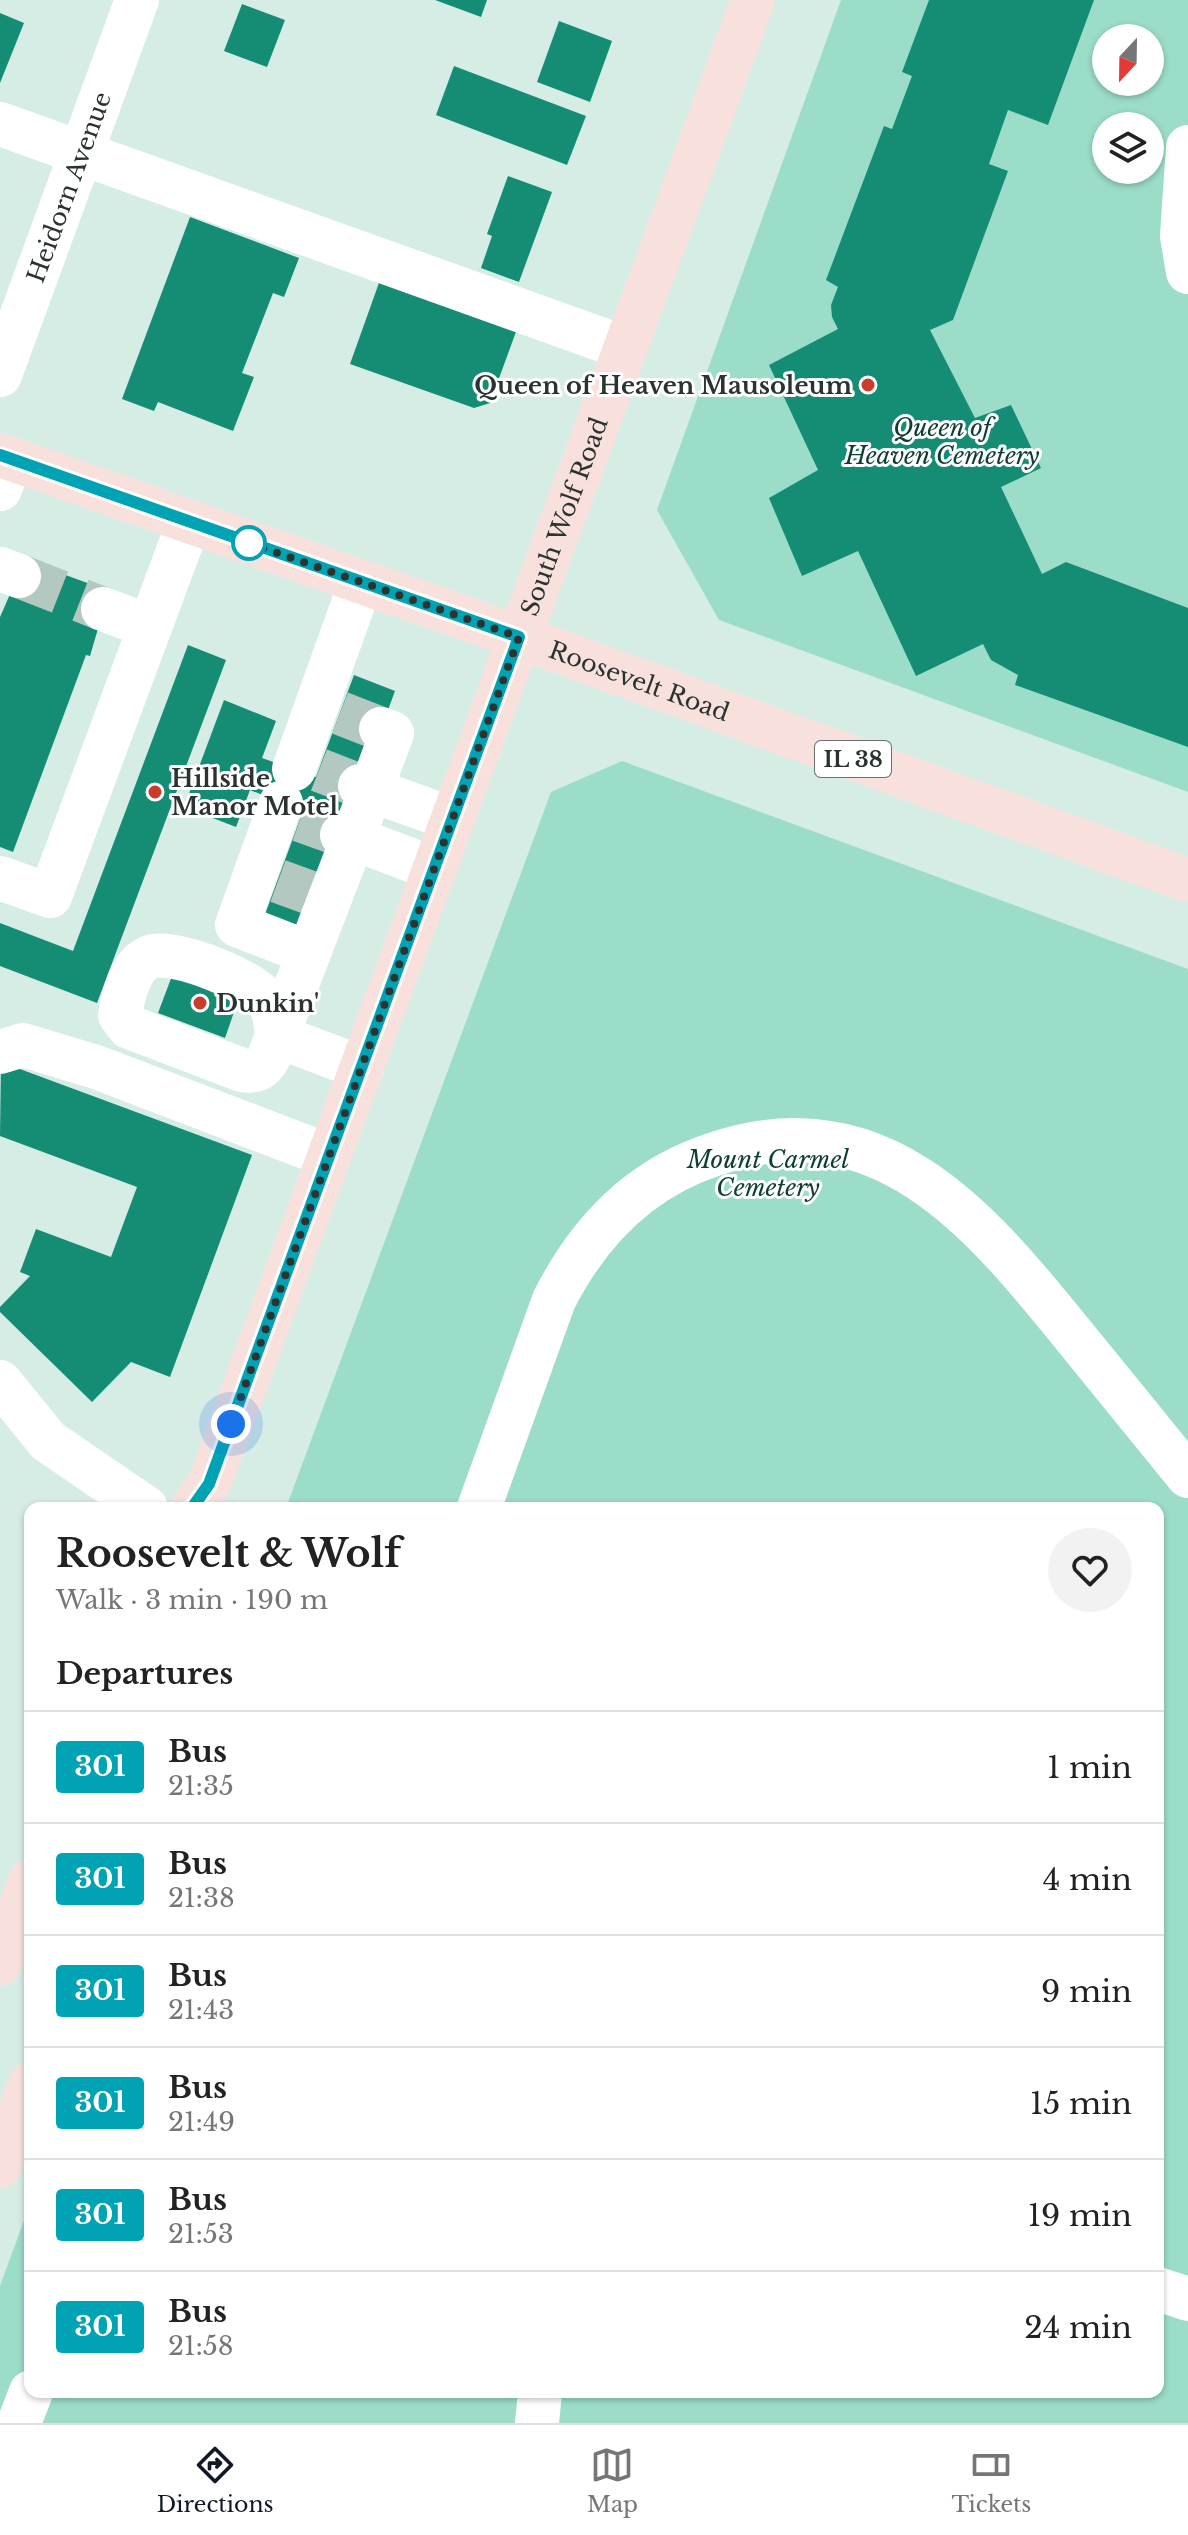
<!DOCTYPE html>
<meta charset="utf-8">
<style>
:root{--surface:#fff;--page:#f2f2f2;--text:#222;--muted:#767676;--line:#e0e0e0;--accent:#111827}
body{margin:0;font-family:"Libre Baskerville",serif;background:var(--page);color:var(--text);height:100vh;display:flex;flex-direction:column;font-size:30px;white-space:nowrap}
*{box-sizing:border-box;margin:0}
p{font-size:26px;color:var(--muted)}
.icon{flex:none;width:44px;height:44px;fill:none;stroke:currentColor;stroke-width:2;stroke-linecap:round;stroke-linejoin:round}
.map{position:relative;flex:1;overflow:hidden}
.side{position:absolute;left:24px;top:1502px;width:1140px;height:896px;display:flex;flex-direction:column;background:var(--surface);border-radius:16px;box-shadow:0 2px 6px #0004}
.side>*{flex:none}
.badge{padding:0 16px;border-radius:6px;font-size:28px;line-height:52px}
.needle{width:52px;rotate:202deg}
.tools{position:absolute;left:1092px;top:24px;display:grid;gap:16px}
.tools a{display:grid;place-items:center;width:72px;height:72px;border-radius:50%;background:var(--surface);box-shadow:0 2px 6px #0004;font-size:40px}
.you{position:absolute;width:40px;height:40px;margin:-20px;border:6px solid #fff;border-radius:50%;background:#1a73e8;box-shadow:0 0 0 12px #1a73e833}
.map>.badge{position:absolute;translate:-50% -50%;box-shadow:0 0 0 4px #fff}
h2{padding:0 32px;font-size:30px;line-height:72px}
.round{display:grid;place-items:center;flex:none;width:84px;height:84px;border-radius:42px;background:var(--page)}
.head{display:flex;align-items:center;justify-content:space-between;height:136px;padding:0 32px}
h1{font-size:38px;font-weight:700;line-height:60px}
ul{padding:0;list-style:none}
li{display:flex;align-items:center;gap:24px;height:112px;padding:0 32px;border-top:2px solid var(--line)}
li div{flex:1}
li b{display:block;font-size:30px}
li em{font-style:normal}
li .badge{min-width:88px;font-weight:700;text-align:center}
.tabs{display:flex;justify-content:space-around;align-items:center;height:112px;border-top:2px solid var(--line);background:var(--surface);font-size:22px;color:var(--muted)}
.tabs a{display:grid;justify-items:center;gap:4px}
.tabs .on{color:var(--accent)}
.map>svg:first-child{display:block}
.green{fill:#9bddc9;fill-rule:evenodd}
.building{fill:#148d74}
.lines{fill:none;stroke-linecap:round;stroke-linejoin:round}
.minor-tunnel{stroke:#b4c8c2;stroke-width:44;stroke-dasharray:44 22;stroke-linecap:butt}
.minor{stroke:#fff;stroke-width:44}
.major{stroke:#f8e1dc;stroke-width:44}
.line-casing{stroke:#fff;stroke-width:18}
.line{stroke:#00a3b4;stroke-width:12}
.walk{stroke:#2a3330;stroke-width:8;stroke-dasharray:0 14.4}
.poi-dot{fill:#ca3e29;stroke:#fff;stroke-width:3}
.stop-dot{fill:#fff;stroke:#00a3b4;stroke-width:4}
.labels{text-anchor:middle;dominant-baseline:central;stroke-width:6;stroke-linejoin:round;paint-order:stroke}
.shield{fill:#fff;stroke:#6a706e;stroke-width:2}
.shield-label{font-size:22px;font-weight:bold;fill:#2a3330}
.street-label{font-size:24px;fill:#2a3330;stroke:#fff}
.poi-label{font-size:24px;font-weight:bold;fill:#2a3330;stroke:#fff;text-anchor:start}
.park-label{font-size:24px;font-style:italic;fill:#0e3d32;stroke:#fff}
</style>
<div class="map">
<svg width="1188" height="2423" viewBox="0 0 1188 2423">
<rect width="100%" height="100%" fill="#d6ede6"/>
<path class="green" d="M841,0h347v792l-469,-172 -62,-110zM1106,38h44v44h-44zM1106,126h44v44h-44z
M622,761l566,208v1454h-1188v-137l30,-82v188h1128v-884h-872l265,-716z"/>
<path class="building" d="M435,0h52l-6,17z
M929,0h165l-46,125 -40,-15 -19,54 19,7 -55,149 -23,10 45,88 36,-13 30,63 -40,19 41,87 24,-12 122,46v139l-173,-62 3,-10 -27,-15 -8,-16 -67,32 -58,-125 -56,25 -33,-78 49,-28 -49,-105 69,-36 -6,-12 -1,-12 7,-18 -12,-7 58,-154 8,3 20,-53 -10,-4z
M242,4l43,16 -18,47 -43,-16z
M0,13l24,10 -24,60z
M559,21l53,20 -22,61 -53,-20z
M454,66l132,50 -19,49 -131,-50z
M508,176l44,16 -33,90 -38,-14 11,-32 -5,-2z
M190,217l109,41 -15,39 -11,-4 -31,80 12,4 -21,54 -75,-29 -4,9 -32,-12z
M380,280l137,49 -27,74 -16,5 -124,-44z
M25,560l84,31 -19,65 -4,-1 -73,197 -13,-5v-230z
M188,645l38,15 -129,343 -97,-37v-43l73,28z
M354,675l41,16 -89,241 -42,-15 39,-106 -53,-21 -14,37 -52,-20 40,-107 52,21 -14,37 54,19z
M175,968l66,24 -16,46 -67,-25z
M1,1062l251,93 -82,222 -39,-15 -39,40 -92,-90v-5l30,-31 -10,-4 16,-43 75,28 26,-70 -137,-51z"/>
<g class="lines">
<path class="minor-tunnel" d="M19,576l84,33
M340,713l41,16
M319,770l41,16
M300,820l42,15
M278,881l41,15"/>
<g class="minor">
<path d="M0,124l625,224"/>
<path d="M1188,147l-6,89 6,36"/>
<path id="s1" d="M0,375l137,-375"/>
<path d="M0,489l11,-30"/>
<path d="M0,569l19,7"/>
<path d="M103,609l47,18"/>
<path d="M294,769l67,-187"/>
<path d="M360,786l92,33"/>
<path d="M281,803l-44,122 72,28"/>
<path d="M342,835l11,3 39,-105 -11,-4"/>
<path d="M0,878l50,18 139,-374"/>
<path d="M277,1036c-1,-9 -2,-22 -6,-30 -11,-23 -97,-58 -121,-49 -20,7 -27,39 -30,58l9,12 113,43c25,5 27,-15 35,-34l76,-198 81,31"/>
<path d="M277,1036l85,32"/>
<path d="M0,1052l23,-7 73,22 233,89"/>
<path d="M0,1382l48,59 98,67"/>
<path d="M479,1508l75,-208c35,-69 86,-122 161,-146 163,-55 262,62 355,177 39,48 79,97 118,145"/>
<path d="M1158,2289l30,10"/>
<path d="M19,2423l12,-31"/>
<path d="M537,2423l3,-31"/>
</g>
<g class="major">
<path id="s2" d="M0,455l519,182 669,243"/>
<path id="s3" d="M192,1508l17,-24 544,-1484"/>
<path d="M0,1964l30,-83"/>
<path d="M0,2166l30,-82"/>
</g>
</g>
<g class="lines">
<defs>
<path id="line" d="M0,455l519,182 -310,847 -17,24"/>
</defs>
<use href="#line" class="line-casing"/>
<use href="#line" class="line"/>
<path class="walk" d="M231,1424l288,-787 -270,-94"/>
</g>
<g class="poi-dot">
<circle cx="868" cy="385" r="8"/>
<circle cx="155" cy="792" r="8"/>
<circle cx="200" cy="1003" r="8"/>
</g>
<circle class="stop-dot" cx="249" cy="543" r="16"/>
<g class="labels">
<rect class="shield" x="815" y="741" width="76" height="36" rx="6"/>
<g class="shield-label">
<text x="853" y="759">IL 38</text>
</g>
<g class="street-label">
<text stroke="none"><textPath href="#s1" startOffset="200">Heidorn Avenue</textPath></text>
<text stroke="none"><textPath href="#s3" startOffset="1060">South Wolf Road</textPath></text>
<text stroke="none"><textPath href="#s2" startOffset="678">Roosevelt Road</textPath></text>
</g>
<g class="poi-label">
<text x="852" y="385" text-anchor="end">Queen of Heaven Mausoleum</text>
<text x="171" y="778">Hillside<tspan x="171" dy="28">Manor Motel</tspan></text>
<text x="216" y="1003">Dunkin'</text>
</g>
<g class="park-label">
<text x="942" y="427">Queen of<tspan x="942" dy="28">Heaven Cemetery</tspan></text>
<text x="768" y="1159">Mount Carmel<tspan x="768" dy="28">Cemetery</tspan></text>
</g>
</g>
</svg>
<div class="tools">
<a><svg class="needle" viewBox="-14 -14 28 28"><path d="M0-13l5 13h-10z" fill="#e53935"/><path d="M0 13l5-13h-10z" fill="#767676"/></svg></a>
<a><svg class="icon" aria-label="layers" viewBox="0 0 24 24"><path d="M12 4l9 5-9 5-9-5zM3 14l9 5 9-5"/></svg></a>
</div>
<div class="you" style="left:231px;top:1424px"></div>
<section class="side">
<div class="head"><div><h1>Roosevelt &amp; Wolf</h1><p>Walk · 3 min · 190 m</p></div><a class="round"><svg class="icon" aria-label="heart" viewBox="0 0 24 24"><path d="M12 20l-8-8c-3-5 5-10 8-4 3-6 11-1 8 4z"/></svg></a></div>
<h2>Departures</h2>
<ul>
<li><span class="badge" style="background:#00a3b4;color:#fff">301</span><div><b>Bus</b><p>21:35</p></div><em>1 min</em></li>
<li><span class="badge" style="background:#00a3b4;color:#fff">301</span><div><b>Bus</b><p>21:38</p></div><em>4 min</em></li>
<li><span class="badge" style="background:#00a3b4;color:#fff">301</span><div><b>Bus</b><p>21:43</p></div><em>9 min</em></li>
<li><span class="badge" style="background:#00a3b4;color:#fff">301</span><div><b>Bus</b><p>21:49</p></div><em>15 min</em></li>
<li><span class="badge" style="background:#00a3b4;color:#fff">301</span><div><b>Bus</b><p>21:53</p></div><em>19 min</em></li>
<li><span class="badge" style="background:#00a3b4;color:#fff">301</span><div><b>Bus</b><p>21:58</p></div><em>24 min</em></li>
</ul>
</section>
</div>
<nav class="tabs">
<a class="on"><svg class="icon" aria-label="directions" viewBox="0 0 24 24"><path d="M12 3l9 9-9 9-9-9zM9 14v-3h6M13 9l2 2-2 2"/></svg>Directions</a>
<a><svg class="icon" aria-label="map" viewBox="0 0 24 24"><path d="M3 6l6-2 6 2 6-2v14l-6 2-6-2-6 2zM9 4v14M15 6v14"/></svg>Map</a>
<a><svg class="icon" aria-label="tickets" viewBox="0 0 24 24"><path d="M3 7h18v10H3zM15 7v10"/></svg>Tickets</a>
</nav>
